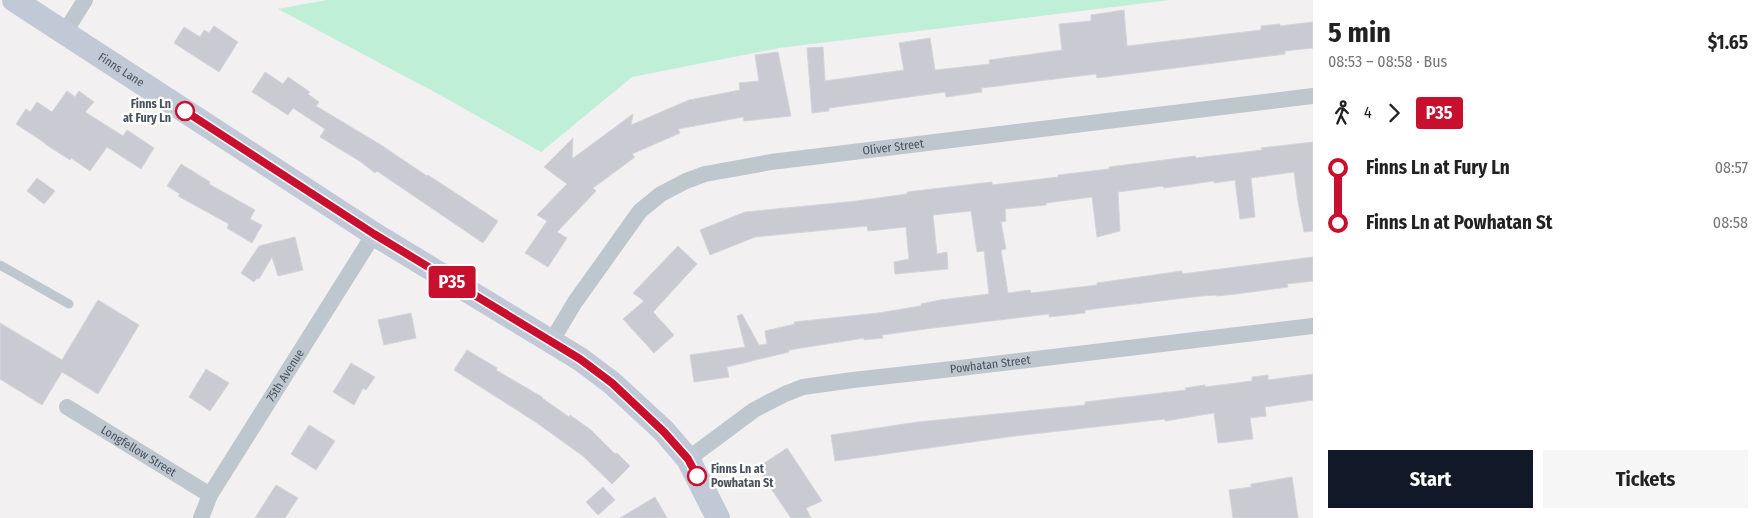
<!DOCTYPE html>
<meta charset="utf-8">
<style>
:root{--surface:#fff;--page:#f6f6f6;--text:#222;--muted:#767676;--accent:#111827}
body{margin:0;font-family:"Fira Sans Condensed",sans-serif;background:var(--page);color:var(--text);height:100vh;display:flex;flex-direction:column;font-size:19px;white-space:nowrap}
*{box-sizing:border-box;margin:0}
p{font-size:16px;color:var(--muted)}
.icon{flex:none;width:28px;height:28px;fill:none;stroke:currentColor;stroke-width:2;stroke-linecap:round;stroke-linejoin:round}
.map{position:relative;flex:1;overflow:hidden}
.details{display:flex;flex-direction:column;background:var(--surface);width:450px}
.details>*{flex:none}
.badge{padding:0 10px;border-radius:4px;font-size:18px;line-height:32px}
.map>.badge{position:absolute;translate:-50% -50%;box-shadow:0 0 0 2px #fff}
.legs{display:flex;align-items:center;gap:8px;height:55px;padding:0 15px;font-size:16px}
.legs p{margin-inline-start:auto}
.headline{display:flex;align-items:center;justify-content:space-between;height:85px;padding:0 15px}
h1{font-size:28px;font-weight:700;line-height:38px}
.button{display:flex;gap:10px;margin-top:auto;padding:10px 15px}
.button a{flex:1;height:58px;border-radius:0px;background:var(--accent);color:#fff;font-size:20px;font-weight:700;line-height:58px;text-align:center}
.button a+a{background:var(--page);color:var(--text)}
ul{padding:0 15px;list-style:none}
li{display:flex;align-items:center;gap:18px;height:55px;font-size:19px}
li i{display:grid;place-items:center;width:8px;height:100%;margin:0 6px;background:currentColor}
li i::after{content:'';width:12px;height:12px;margin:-6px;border:4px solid;border-radius:50%;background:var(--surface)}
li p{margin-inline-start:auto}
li:first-child i{background:linear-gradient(#0000 50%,currentColor 0)}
li:last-child i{background:linear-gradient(currentColor 50%,#0000 0)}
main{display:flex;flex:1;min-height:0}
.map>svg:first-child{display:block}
.green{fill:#bfefd6}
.building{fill:#cacbd2;stroke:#d4d5db}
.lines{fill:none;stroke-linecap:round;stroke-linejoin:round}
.lane{stroke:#bec6ce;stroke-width:9}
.street{stroke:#bec6ce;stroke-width:16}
.secondary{stroke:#c1c9d6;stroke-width:24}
.line-1-casing{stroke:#fff;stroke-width:11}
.line-1{stroke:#c8102e;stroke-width:8}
.stop-1-dot{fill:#fff;stroke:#c8102e;stroke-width:2.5}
.labels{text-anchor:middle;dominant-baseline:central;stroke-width:4.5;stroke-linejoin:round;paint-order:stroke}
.street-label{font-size:12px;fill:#48515d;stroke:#fff}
.stop-label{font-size:12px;font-weight:bold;fill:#48515d;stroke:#fff;text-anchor:end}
</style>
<main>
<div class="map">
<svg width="1313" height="518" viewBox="0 0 1313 518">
<rect width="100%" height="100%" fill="#f2f0f0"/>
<path class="green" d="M327,0h843l-391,48 -147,29 -91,75 -99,-56 -164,-87z"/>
<path class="building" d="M1124,10l3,36 134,-16v-4l19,-2v2l33,-4v26l-28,3v3l-188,24 -1,-4 -115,14 1,4 -36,5 -1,-5 -50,7 -66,9v3l-17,2 -5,-65 16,-1 2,34 79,-11 -5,-27 31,-5 5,32 55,-6 -1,-4 73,-10 -3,-26 32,-3v-6z
M214,26l24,16 -19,30 -45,-29 10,-16 16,10 4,-7 5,3z
M778,52l13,64 -47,5 -1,-4 -65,12 2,4 -48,21 3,3 -42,31 3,3 -39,41 10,6 -19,29 -23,-14 22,-32 -10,-6 30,-31 -23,-17 29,-29 -1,21 61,-45 -2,11 58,-25 51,-10 -1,-7 20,-2 -4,-26z
M265,72l18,12 5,-7 22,15 -2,2 11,8 -3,4 65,39 46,31 1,-1 70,46 -15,22 -106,-72 -2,2 -14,-11 -41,-25 5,-8 -32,-21 -5,7 -36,-23z
M67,91l8,6 4,-6 15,11 -9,10 38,24 4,-6 27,18 -13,21 -34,-22 -17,24 -19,-13 -1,2 -25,-16v-1l-29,-19 10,-15 4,3 7,-10 15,10z
M1313,142v89l-9,1 -6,-30 -4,-30 -43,6 4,39 -15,2 -5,-39 -21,3v-2l-50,7 -1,-2 -45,6 2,39 -23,6 -5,-40 -46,6v2l-41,4 1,12 -5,1 5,27 -5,1 7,43 22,-3 1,3 66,-8v-2l85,-12v3l131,-17v24l-26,3 1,3 -52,7 -19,2v-1l-16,1 -116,14v3l-36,4v-3l-116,14 -51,7 1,3 -19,2v-2l-75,12v2l-62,15 2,10 -35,5 -4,-27 55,-8 -8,-31 5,-2 17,31 8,-1 -2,-13 30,-7 -1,-2 84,-9 43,-7v-2l19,-4 49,-6 -5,-43 -7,1 -6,-41 -38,4 4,39 10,-2 1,17 -53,5 -1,-12 15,-3 -3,-32 -38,4 -1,-5 -112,11 -45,18 -10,-25 45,-18 112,-11 50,-7v-2l85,-10v3l66,-8v-2l51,-6v-2l86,-11 1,2 66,-8 -1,-2z
M181,164l29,18 -1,2 46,26 -5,9 12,6 -10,18 -25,-15 2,-4 -51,-28 2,-2 -13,-8z
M37,178l18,13 -11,13 -17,-13z
M295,237l8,33 -25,6 -6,-19 -13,22 -2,-1 -3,4 -13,-9 18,-27z
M678,246l19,18 -44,48 21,23 -20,18 -31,-34 21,-18 -11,-8z
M98,300l41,25 -41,69 -36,-22 -20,33 -42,-26v-56l62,37z
M411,313l5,25 -32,7 -6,-25z
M467,350l30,18 -1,2 46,27v1l27,19 1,-2 21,15 24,24 2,-1 13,13 -18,18 -29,-28 -46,-33 -83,-53z
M351,363l24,14 -9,13 -3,-2 -9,17 -21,-13z
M206,369l23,14 -19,28 -21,-14z
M1313,374v26l-48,7 1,9 -16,2 3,21 -35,4 -4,-30 -49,8v-2l-150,17 -180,25 -4,-26 87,-13 167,-17v-3l101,-12 -1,-2 20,-3v2l47,-6v-4l16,-2v5z
M309,425l26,16 -19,29 -25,-16z
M787,448l35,53 -16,7 5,10h-20l-34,-50z
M1292,477l6,41h-65l-4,-28 22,-3v-3z
M276,485l22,13 -13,20h-30z
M603,487l12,13 -17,15 -12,-13z
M655,497l12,21h-47z"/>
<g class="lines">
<path class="lane" d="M0,265l69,39"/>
<g class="street">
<path d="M65,32l20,-32"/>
<path id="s1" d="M551,342l24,-40 65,-91 21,-17 25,-13 19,-7 66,-12 542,-66"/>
<path id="s2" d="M67,407l143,88"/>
<path id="s3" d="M688,459l66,-49 31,-16 18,-7 50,-7 99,-11 361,-43"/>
<path id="s4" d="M201,518l9,-23 164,-261"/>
</g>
<path class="secondary" id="s5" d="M14,0l360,234 206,125 32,24 52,48 24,28 30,59"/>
</g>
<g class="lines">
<defs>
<path id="line-1" d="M185,111l189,123 206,125 32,24 52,49 24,27 9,17"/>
</defs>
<use href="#line-1" class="line-1-casing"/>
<use href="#line-1" class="line-1"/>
</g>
<g class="stop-1-dot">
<circle cx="185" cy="111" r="9"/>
<circle cx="697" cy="476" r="9"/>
</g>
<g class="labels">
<g class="street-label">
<text stroke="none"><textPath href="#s5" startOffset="128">Finns Lane</textPath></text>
<text stroke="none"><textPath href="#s1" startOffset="424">Oliver Street</textPath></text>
<text stroke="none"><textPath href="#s3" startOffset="325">Powhatan Street</textPath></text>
<text stroke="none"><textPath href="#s4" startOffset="166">75th Avenue</textPath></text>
<text stroke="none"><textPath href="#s2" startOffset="84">Longfellow Street</textPath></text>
</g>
<g class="stop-label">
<text x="171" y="104">Finns Ln<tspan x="171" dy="14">at Fury Ln</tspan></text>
<text x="711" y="469" text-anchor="start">Finns Ln at<tspan x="711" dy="14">Powhatan St</tspan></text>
</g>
</g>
</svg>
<b class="badge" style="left:452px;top:282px;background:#c8102e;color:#fff">P35</b>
</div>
<section class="details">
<div class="headline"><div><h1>5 min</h1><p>08:53 – 08:58 · Bus</p></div><b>$1.65</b></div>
<div class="legs"><svg class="icon" aria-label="walk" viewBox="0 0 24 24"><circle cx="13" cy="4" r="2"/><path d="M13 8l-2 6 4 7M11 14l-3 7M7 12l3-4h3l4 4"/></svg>4<svg class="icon" aria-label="forward" viewBox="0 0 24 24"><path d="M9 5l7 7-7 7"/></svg><b class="badge" style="background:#c8102e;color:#fff">P35</b></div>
<ul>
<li><i style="color:#c8102e"></i><b>Finns Ln at Fury Ln</b><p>08:57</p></li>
<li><i style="color:#c8102e"></i><b>Finns Ln at Powhatan St</b><p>08:58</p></li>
</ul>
<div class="button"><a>Start</a><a>Tickets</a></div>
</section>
</main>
